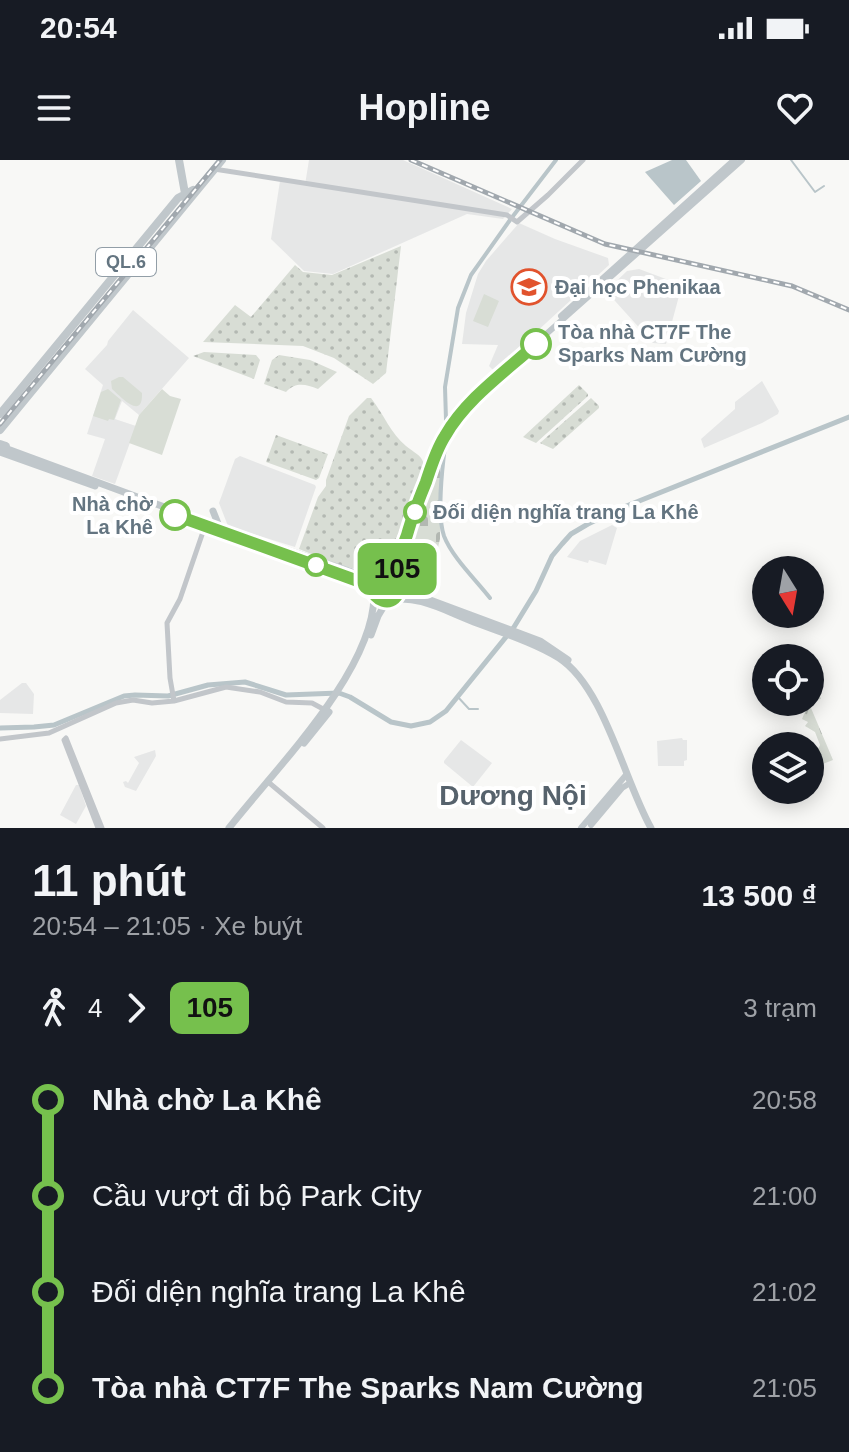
<!DOCTYPE html>
<html lang="vi">
<meta charset="utf-8">
<style>
:root{--surface:#171b24;--page:#20242c;--text:#f1f3f6;--muted:#9ea1a6}
body{margin:0;font-family:Helvetica,sans-serif;background:var(--page);color:var(--text);height:100vh;display:flex;flex-direction:column;font-size:30px;white-space:nowrap}
*{box-sizing:border-box;margin:0}
p{font-size:26px;color:var(--muted)}
.icon{flex:none;width:44px;height:44px;fill:none;stroke:currentColor;stroke-width:2;stroke-linecap:round;stroke-linejoin:round}
.map{position:relative;height:668px;overflow:hidden}
.drawer{display:flex;flex-direction:column;background:var(--surface);flex:1}
.drawer>*{flex:none}
.badge{padding:0 16px;border-radius:12px;font-size:28px;line-height:52px}
.needle{width:52px;rotate:169deg}
.fabs{position:absolute;left:752px;top:396px;display:grid;gap:16px}
.fabs a{display:grid;place-items:center;width:72px;height:72px;border-radius:50%;background:var(--surface);box-shadow:0 4px 20px #0003;font-size:40px}
.map>.badge{position:absolute;translate:-50% -50%;box-shadow:0 0 0 4px #fff}
.legs{display:flex;align-items:center;gap:12px;height:88px;padding:0 32px;font-size:26px}
.legs p{margin-inline-start:auto}
.summary{display:flex;align-items:center;justify-content:space-between;height:136px;padding:0 32px}
h1{font-size:44px;font-weight:600;line-height:60px}
ul{padding:0 32px;list-style:none}
li{display:flex;align-items:center;gap:28px;height:96px;font-size:30px}
li i{display:grid;place-items:center;width:12px;height:100%;margin:0 10px;background:currentColor}
li i::after{content:'';width:20px;height:20px;margin:-10px;border:6px solid;border-radius:50%;background:var(--surface)}
li p{margin-inline-start:auto}
li:first-child i{background:linear-gradient(#0000 50%,currentColor 0)}
li:last-child i{background:linear-gradient(currentColor 50%,#0000 0)}
.status{display:flex;justify-content:space-between;align-items:center;height:56px;padding:0 40px;background:var(--surface);direction:ltr}
.status svg{height:22px;fill:currentColor}
header{display:flex;justify-content:space-between;align-items:center;height:104px;padding:0 32px;background:var(--surface);font-size:36px;font-weight:600}
.map>svg:first-child{display:block}
.built{fill:#e6e7e7}
.grass{fill:url(#grass-dots)}
.cemetery{fill:url(#cemetery-stones)}
.park{fill:url(#park-tufts)}
.pitch{fill:#d8ddd5}
.water{fill:#b9c5c9}
.lines{fill:none;stroke-linecap:round;stroke-linejoin:round}
.stream{stroke:#b9c5c9;stroke-width:2}
.canal{stroke:#b9c5c9;stroke-width:4}
.river{stroke:#b9c5c9;stroke-width:5}
.tertiary{stroke:#c2c6ca;stroke-width:5}
.secondary{stroke:#c0c7cb;stroke-width:6}
.primary{stroke:#c0c7cb;stroke-width:7}
.trunk{stroke:#c0c7cb;stroke-width:8}
.rail-casing{stroke:#a1a8ae;stroke-width:5}
.rail{stroke:#fff;stroke-width:2;stroke-dasharray:6;stroke-linecap:butt}
.line-1-casing{stroke:#fff;stroke-width:18}
.line-1{stroke:#76c04d;stroke-width:12}
.stop-1-dot{fill:#fff;stroke:#76c04d;stroke-width:4}
.labels{text-anchor:middle;dominant-baseline:central;stroke-width:8;stroke-linejoin:round;paint-order:stroke}
.shield{fill:#fff;stroke:#929ea7;stroke-width:2}
.shield-label{font-size:18px;font-weight:bold;fill:#647581}
.poi-label{font-size:20px;font-weight:bold;fill:#647581;stroke:#fff;text-anchor:start}
.stop-label{font-size:20px;font-weight:bold;fill:#647581;stroke:#fff;text-anchor:start}
.district-label{font-size:28px;font-weight:bold;fill:#56626c;stroke:#fff}
</style>
<div class="status"><b>20:54</b><svg viewBox="0 0 49 12"><path d="M0 12V9h3v3zM5 12V6h3v6zM10 12V3h3v9zM15 12V0h3v12zM26 1h20v11H26zM47 4h2v5h-2z"/></svg></div>
<header><svg class="icon" aria-label="menu" viewBox="0 0 24 24"><path d="M4 6h16M4 12h16M4 18h16"/></svg>Hopline<svg class="icon" aria-label="heart" viewBox="0 0 24 24"><path d="M12 20l-8-8c-3-5 5-10 8-4 3-6 11-1 8 4z"/></svg></header>
<div class="map">
<svg width="849" height="668" viewBox="0 0 849 668">
<defs>
<pattern id="grass-dots" width="8" height="8" patternUnits="userSpaceOnUse" patternTransform="scale(2)"><rect width="8" height="8" fill="#d8ddd5"/><path d="M2 2h.1M6 6h.1" fill="none" stroke="#b3b8b2" stroke-width="1.8" stroke-linecap="round"/></pattern>
<pattern id="cemetery-stones" width="16" height="16" patternUnits="userSpaceOnUse" patternTransform="scale(2)"><rect width="16" height="16" fill="#d8ddd5"/><path d="M2 7V4a2 2 0 0 1 4 0v3zM10 15v-3a2 2 0 0 1 4 0v3z" fill="#b3b8b2"/></pattern>
<pattern id="park-tufts" width="24" height="20" patternUnits="userSpaceOnUse" patternTransform="scale(2)"><rect width="24" height="20" fill="#d8ddd5"/><path d="M3 7l-1-3M5 7V3M7 7l1-3M15 17l-1-3M17 17v-4M19 17l1-3" fill="none" stroke="#b3b8b2"/></pattern>
</defs>
<rect width="100%" height="100%" fill="#f8f8f6"/>
<path class="built" d="M309,0h94l109,49 -9,10 -36,-5 -134,60 -29,-3 -33,-32 9,-58 25,4z
M519,63l36,16 53,19 1,7 -115,106 -5,-5 9,-21 -36,-1 4,-31 12,-39 8,-13z
M639,109l43,16 -16,59 -13,-1 -47,-52 21,-20z
M133,150l56,48 -50,57 -17,-14 -7,18 21,7 -21,58 -23,-8 13,-37 -18,-5 16,-49 -18,-16 22,-24 1,-4z
M762,221l17,30 -1,3 -16,9 -58,25 -3,-9 34,-30v-7z
M240,296l75,29 1,2 -21,60 -67,-21 -9,-23 16,-44z
M612,365l5,3 -11,37 -17,-5 -1,3 -21,-6 13,-16z
M22,523h4l8,11 -1,20 -33,-1v-13z
M682,578l1,2h4v20l-3,1v5h-26l-1,-25z
M461,580l31,23 -19,24 -29,-24v-2z
M155,590l1,6 -20,35 -11,-4 -2,-5 3,-1 2,2 11,-20 -5,-6z
M76,625h3l7,21 -10,18 -16,-9z"/>
<path class="grass" d="M401,86l-15,127 -13,11 -39,-26 -31,-12 -100,-4 32,-37 16,12 44,-52 8,7 29,3z
M204,192l52,3 4,5 -6,19 -61,-23z
M279,195l31,5 27,12 -19,17c-12,-4 -21,-8 -32,3l-22,-8 8,-24z
M579,225l9,9v2l-52,47 -13,-6z
M367,238h4c12,15 20,36 35,48 8,7 15,8 18,18l-34,92c-4,6 -7,11 -14,13 -19,6 -58,-13 -77,-20l19,-52 8,-11v-6l23,-64z
M591,238l8,8v2l-46,41 -13,-6z
M276,275l52,19 -9,24 -3,2 -50,-18z"/>
<path class="cemetery" d="M440,298v81l-8,34 -7,20c-15,-7 -25,-13 -23,-31z"/>
<path class="park" d="M814,530h4l3,9 -7,1 -3,5v3l22,52 -18,7 -5,10v-10l10,-22 -5,-13 -10,-6 3,-4 -6,-3z"/>
<path class="pitch" d="M484,134l15,7 -11,26 -15,-6z
M119,217h4l19,16c1,28 -21,4 -30,-4l-1,-8z
M108,229l13,11 -7,20 -5,-1 -1,2 -15,-5 8,-24z
M162,229l8,7 11,3 -19,56 -33,-12 10,-28z"/>
<path class="water" d="M672,0h14l15,21 -27,24 -29,-33z"/>
<g class="lines">
<path class="stream" d="M791,0l24,32 9,-6
M457,536l12,13h9"/>
<path class="canal" d="M446,260l-1,-33 13,-79 13,-33 39,-55 46,-60
M445,287c-3,22 -8,69 -1,89 8,21 32,44 46,62"/>
<path class="river" d="M0,568l34,-1 20,-2 70,-29 11,-1 33,1 40,-11 37,-3 41,13 53,-2 11,4 41,25 20,4 19,-4 16,-11 68,-84 22,-36 16,-35 10,-12 9,-10 17,-10 31,-15 230,-92"/>
<path class="tertiary" d="M214,9l293,46 10,7 31,-27 35,-35
M174,541l-4,-23 -3,-55 13,-24 25,-73
M0,579l49,-6 67,-30 17,-3 19,3 22,-2 52,-14 34,5 26,10 26,1 13,7
M267,621l56,47
M98,668l-34,-88 2,-2 36,90"/>
<path class="secondary" d="M561,156l173,-156
M438,280l13,-21 36,-37
M408,359l14,-39
M383,412l9,-10 12,-33
M397,417c1,-28 15,-57 24,-83 7,-19 13,-40 23,-57 14,-24 35,-42 54,-60l244,-217
M591,665l31,-37 8,-5
M581,668l45,-53"/>
<path class="primary" d="M2,287l203,75 153,52 19,1
M0,292l95,34
M213,351l6,15
M265,387l93,34 13,7
M374,418l10,-6c16,2 20,15 11,26
M400,424l14,10 126,47 28,19
M387,441c27,-8 57,9 82,19 30,12 62,21 90,38 45,29 65,122 92,170
M371,475l7,-19 9,-15
M304,583l25,-31
M229,668c46,-59 144,-156 145,-232"/>
<path class="trunk" d="M179,0l7,39
M0,254l178,-216 15,-8
M0,270l222,-270
M0,284l6,2v2"/>
<defs>
<path id="rail" d="M411,0l194,84 187,42 57,24
M0,264l220,-264"/>
</defs>
<use href="#rail" class="rail-casing"/>
<use href="#rail" class="rail"/>
</g>
<g class="lines">
<defs>
<path id="line-1" d="M175,355l183,66 13,7c4,12 19,20 27,6 5,-9 -1,-15 -1,-23 1,-13 6,-25 10,-36 5,-18 12,-36 19,-53 5,-15 10,-32 19,-46 21,-37 60,-64 91,-92"/>
</defs>
<use href="#line-1" class="line-1-casing"/>
<use href="#line-1" class="line-1"/>
</g>
<defs>
<symbol id="university-ring" viewBox="-11 -11 22 22"><circle r="9.5" fill="#fff" stroke="#e1532d" stroke-width="1.5"/><path d="M0-5L7-2L0 1L-7-2ZM-4 1L0 2.5L4 1V4Q0 6-4 4Z" fill="#e1532d"/></symbol>
</defs>
<g fill-rule="evenodd">
<use href="#university-ring" x="509" y="107" width="40" height="40"/>
</g>
<g class="stop-1-dot">
<circle cx="536" cy="184" r="14"/>
<circle cx="415" cy="352" r="10"/>
<circle cx="175" cy="355" r="14"/>
<circle cx="316" cy="405" r="10"/>
</g>
<g class="labels">
<rect class="shield" x="96" y="88" width="60" height="28" rx="6"/>
<g class="shield-label">
<text x="126" y="102">QL.6</text>
</g>
<g class="poi-label">
<text x="555" y="127">Đại học Phenikaa</text>
</g>
<g class="stop-label">
<text x="558" y="172">Tòa nhà CT7F The<tspan x="558" dy="23">Sparks Nam Cường</tspan></text>
<text x="153" y="344" text-anchor="end">Nhà chờ<tspan x="153" dy="23">La Khê</tspan></text>
<text x="433" y="352">Đối diện nghĩa trang La Khê</text>
</g>
<g class="district-label">
<text x="513" y="635">Dương Nội</text>
</g>
</g>
</svg>
<div class="fabs">
<a><svg class="needle" viewBox="-14 -14 28 28"><path d="M0-13l5 13h-10z" fill="#e53935"/><path d="M0 13l5-13h-10z" fill="#9ea1a6"/></svg></a>
<a><svg class="icon" aria-label="locate" viewBox="0 0 24 24"><circle cx="12" cy="12" r="6"/><path d="M12 2v4M12 18v4M2 12h4M18 12h4"/></svg></a>
<a><svg class="icon" aria-label="layers" viewBox="0 0 24 24"><path d="M12 4l9 5-9 5-9-5zM3 14l9 5 9-5"/></svg></a>
</div>
<b class="badge" style="left:397px;top:409px;background:#76c04d;color:#111">105</b>
</div>
<section class="drawer">
<div class="summary"><div><h1>11 phút</h1><p>20:54 – 21:05 · Xe buýt</p></div><b>13 500 ₫</b></div>
<div class="legs"><svg class="icon" aria-label="walk" viewBox="0 0 24 24"><circle cx="13" cy="4" r="2"/><path d="M13 8l-2 6 4 7M11 14l-3 7M7 12l3-4h3l4 4"/></svg>4<svg class="icon" aria-label="forward" viewBox="0 0 24 24"><path d="M9 5l7 7-7 7"/></svg><b class="badge" style="background:#76c04d;color:#111">105</b><p>3 trạm</p></div>
<ul>
<li><i style="color:#76c04d"></i><b>Nhà chờ La Khê</b><p>20:58</p></li>
<li><i style="color:#76c04d"></i><span>Cầu vượt đi bộ Park City</span><p>21:00</p></li>
<li><i style="color:#76c04d"></i><span>Đối diện nghĩa trang La Khê</span><p>21:02</p></li>
<li><i style="color:#76c04d"></i><b>Tòa nhà CT7F The Sparks Nam Cường</b><p>21:05</p></li>
</ul>
</section>
